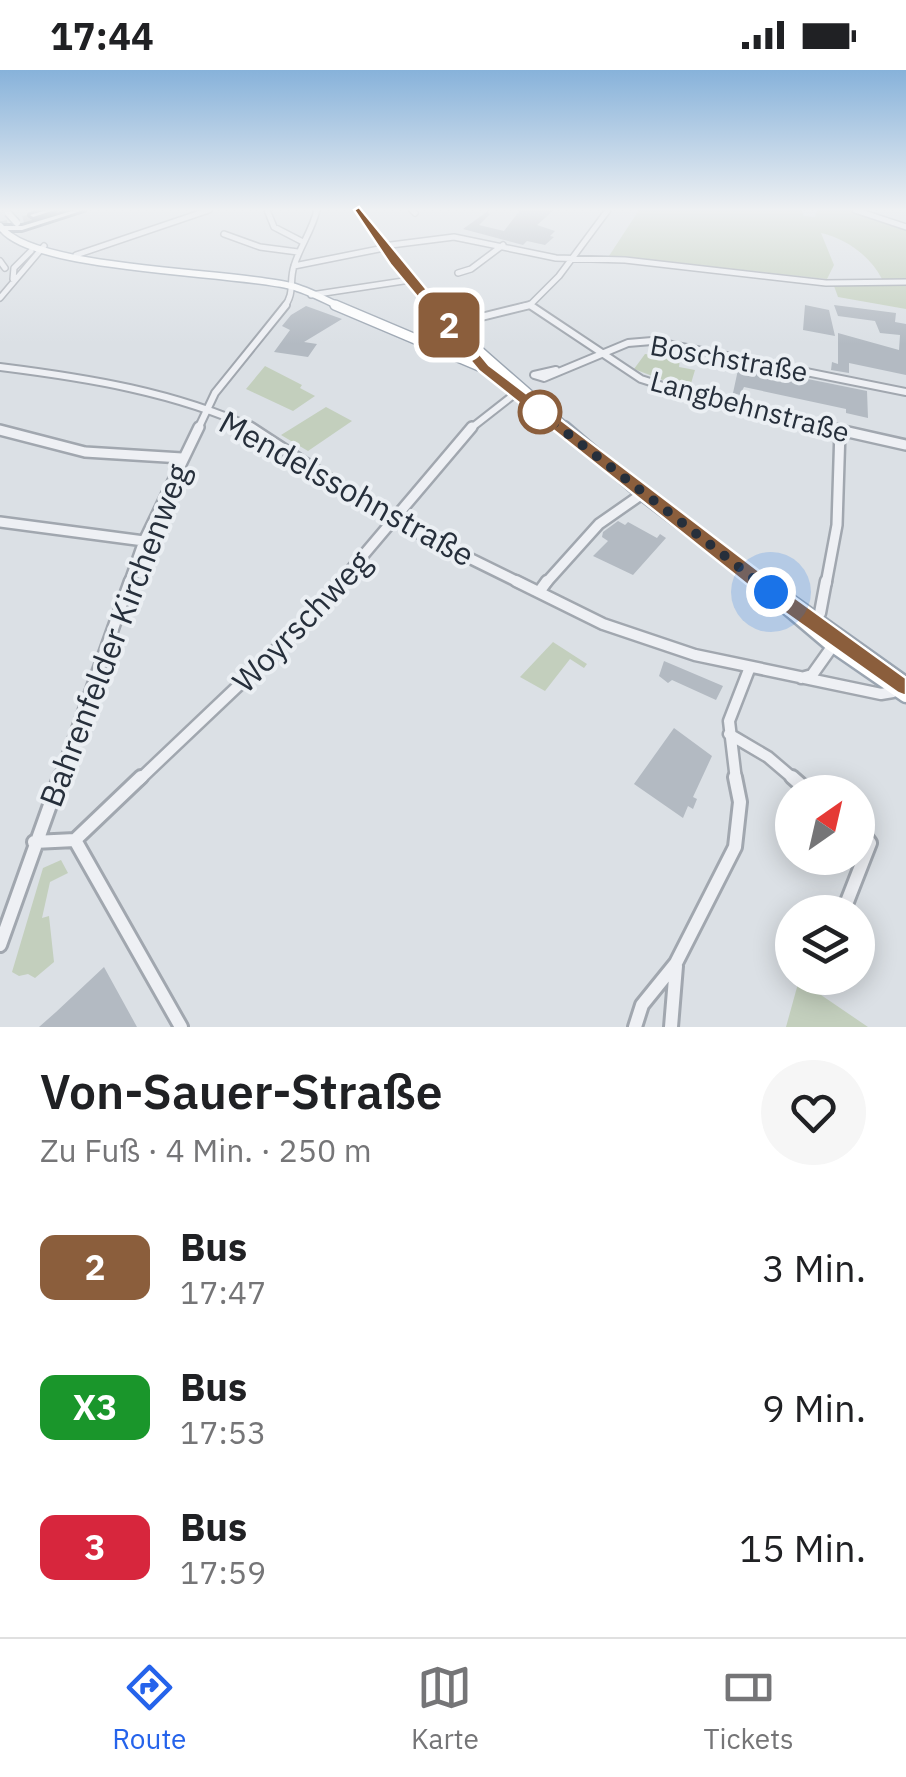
<!DOCTYPE html>
<html lang="de">
<meta charset="utf-8">
<style>
:root{--surface:#fff;--page:#f6f6f6;--text:#202124;--muted:#757577;--line:#e0e0e0;--accent:#2563eb}
body{margin:0;font-family:"IBM Plex Sans",sans-serif;background:var(--page);color:var(--text);height:100vh;display:flex;flex-direction:column;font-size:38px;white-space:nowrap}
*{box-sizing:border-box;margin:0}
p{font-size:32px;color:var(--muted)}
.icon{flex:none;width:55px;height:55px;fill:none;stroke:currentColor;stroke-width:2;stroke-linecap:round;stroke-linejoin:round}
.map{position:relative;height:957px;overflow:hidden}
.side{display:flex;flex-direction:column;background:var(--surface);flex:1}
.side>*{flex:none}
.badge{padding:0 20px;border-radius:15px;font-size:35px;line-height:65px}
.needle{width:65px;rotate:34deg}
.buttons{position:absolute;left:775px;top:705px;display:grid;gap:20px}
.buttons a{display:grid;place-items:center;width:100px;height:100px;border-radius:50%;background:var(--surface);box-shadow:0 5px 25px #0003;font-size:50px}
.you{position:absolute;width:50px;height:50px;margin:-25px;border:8px solid #fff;border-radius:50%;background:#1a73e8;box-shadow:0 0 0 15px #1a73e833}
.map>.badge{position:absolute;translate:-50% -50%;box-shadow:0 0 0 5px #fff}
.round{display:grid;place-items:center;flex:none;width:105px;height:105px;border-radius:52px;background:var(--page)}
.head{display:flex;align-items:center;justify-content:space-between;height:170px;padding:0 40px}
h1{font-size:48px;font-weight:600;line-height:75px}
ul{padding:0;list-style:none}
li{display:flex;align-items:center;gap:30px;height:140px;padding:0 40px}
li div{flex:1}
li b{display:block;font-size:38px}
li em{font-style:normal}
li .badge{min-width:110px;font-weight:700;text-align:center}
.status{display:flex;justify-content:space-between;align-items:center;height:70px;padding:0 50px;background:var(--surface);direction:ltr}
.status svg{height:28px;fill:currentColor}
.dock{display:flex;justify-content:space-around;align-items:center;height:140px;border-top:2px solid var(--line);background:var(--surface);font-size:28px;color:var(--muted)}
.dock a{display:grid;justify-items:center;gap:5px}
.dock .selected{color:var(--accent)}
.map>svg:first-child{display:block}
.green{fill:#c3cfbd}
.building{fill:#b3bac2}
.lines{fill:none;stroke-linecap:round;stroke-linejoin:round}
.highway-tunnel{stroke:#b7bdc3;stroke-width:8;stroke-dasharray:8 4;stroke-linecap:butt}
.minor-far4-casing{stroke:#a1a7af;stroke-width:8}
.minor-far3-casing{stroke:#a1a7af;stroke-width:10}
.minor-far2-casing{stroke:#a1a7af;stroke-width:14}
.minor-far1-casing{stroke:#a1a7af;stroke-width:15}
.minor-casing{stroke:#a1a7af;stroke-width:18}
.major-far3-casing{stroke:#9ba5b1;stroke-width:9}
.major-far2-casing{stroke:#9ba5b1;stroke-width:12}
.major-far1-casing{stroke:#9ba5b1;stroke-width:15}
.major-casing{stroke:#9ba5b1;stroke-width:19}
.highway-casing{stroke:#838e9b;stroke-width:6}
.minor-far4{stroke:#eef0f4;stroke-width:5}
.minor-far3{stroke:#eef0f4;stroke-width:6}
.minor-far2{stroke:#eef0f4;stroke-width:9}
.minor-far1{stroke:#eef0f4;stroke-width:10}
.minor{stroke:#eef0f4;stroke-width:12}
.major-far3{stroke:#fff;stroke-width:6}
.major-far2{stroke:#fff;stroke-width:9}
.major-far1{stroke:#fff;stroke-width:10}
.major{stroke:#fff;stroke-width:14}
.highway{fill:#fff;fill-rule:evenodd}
.major-bridge-casing{stroke:#9ba5b1;stroke-width:9;stroke-linecap:butt}
.major-bridge{stroke:#fff;stroke-width:6}
.line{fill:#8b5e3c;stroke:#fff;stroke-width:2.5}
.walk{stroke:#262f3b;stroke-width:10;stroke-dasharray:0 18}
.stop-dot{fill:#fff;stroke:#8b5e3c;stroke-width:5}
.labels{text-anchor:middle;dominant-baseline:central;stroke-width:8;stroke-linejoin:round;paint-order:stroke}
.far-street-label{font-size:28px;fill:#262f3b;stroke:#ebeff3}
.street-label{font-size:32px;fill:#262f3b;stroke:#ebeff3}
</style>
<div class="status"><b>17:44</b><svg viewBox="0 0 49 12"><path d="M0 12V9h3v3zM5 12V6h3v6zM10 12V3h3v9zM15 12V0h3v12zM26 1h20v11H26zM47 4h2v5h-2z"/></svg></div>
<div class="map">
<svg width="906" height="957" viewBox="0 0 906 957">
<rect width="100%" height="100%" fill="#dbe0e5"/>
<path class="green" d="M639,140h162l3,6 11,1 2,-7h32l57,19v52l-24,-2c-12,-23 -35,-40 -61,-46l13,32 -7,14 -218,-23z
M906,213v26l-68,-12 -4,-11z
M645,284l35,5 -1,8 16,3 -6,20 -55,-21z
M265,296l37,19 -2,3 15,8 -22,15 -47,-22z
M326,337l26,14 -44,30 -27,-16z
M553,572l34,22 -3,4 -14,-9 -25,32 -25,-14z
M61,790l7,13 -18,9 -8,36 7,-2 5,46 -19,16 -7,-4 -9,2 -7,-4 31,-104z
M799,910l69,47h-82z"/>
<path class="building" d="M520,140h34l-17,15 18,6 -5,5 4,1 -9,8 -18,-4 -4,4 -60,-16 25,-18 2,3 -11,11 25,6z
M805,235l24,5 6,26 -32,-6z
M834,235l62,8 -1,9 11,2v51l-57,-12v10l-18,-3 1,-8 6,2v-31l61,17 1,-15 -20,-2 -5,-12 -37,-5z
M306,236l36,13 -38,23 13,2 -9,13 -34,-5 16,-22 -8,-4 9,-11z
M739,295l128,26 1,27 -22,-5v-4l-102,-22 -4,8 -7,-2z
M618,451l7,4 3,-3 29,16 3,-4 6,4 -33,37 -40,-19 15,-15 -6,-4 1,-5z
M664,591l59,25 -7,14 -44,-20 -4,3 -9,-7z
M674,658l38,28 -19,41 4,2 -4,10 -5,-3 -5,12 -49,-34z
M104,897l33,60h-98l17,-15z"/>
<g class="lines">
<path class="highway-tunnel" d="M0,156l34,-9"/>
<defs>
<path id="minor-far4" d="M267,140l7,17 29,15
M412,140l3,3
M855,140l51,17
M224,164l36,13 38,5
M383,176l71,-9 102,21 69,2 201,23 80,-1
M76,185l133,-45
M0,191l5,7
M294,196l90,-18
M458,203l13,-4 32,-24
M13,209l1,-11 17,-17
M311,225l99,-15
M0,228l44,-52
M284,237c11,-13 5,-26 10,-41 6,-20 18,-35 23,-56
M521,237l9,-2
M533,237l-3,-2 29,-29 49,-66"/>
<path id="minor-far3" d="M530,235l111,74 60,19 136,31
M449,255l81,-20
M0,297c88,11 175,25 255,62
M556,300l-22,5 10,3 84,-35 24,-2 254,51
M198,359l17,-36 71,-88
M470,359l46,-36"/>
<path id="minor-far2" d="M250,357l144,94 128,63
M826,357l80,18
M0,360l85,22 97,6
M0,452l144,19
M129,514l15,-43 55,-114
M339,514l133,-157
M545,514l54,-60 43,-30
M826,514l11,-59 3,-95"/>
<path id="minor-far1" d="M516,511l87,43 92,31 186,39 12,-2 3,-7
M539,522l8,-11
M815,549l5,-6 6,-32
M801,608l11,-3 22,-31
M729,664l39,23 27,23
M59,710l71,-199
M139,710l160,-152 42,-47
M736,710l-7,-59 21,-54"/>
<path id="minor" d="M792,707l17,15
M75,770l66,-63
M75,770l106,187
M34,772l41,-2
M843,842l27,-69 -12,-16
M0,875l60,-168
M635,957l7,-22 34,-42 59,-116 5,-45 -5,-25
M671,957l5,-61"/>
<path id="major-far3" d="M359,140l29,43 47,54
M0,156c29,45 234,45 291,60 17,4 34,14 50,21"/>
<path id="major-far2" d="M335,235l149,63
M433,235c40,46 90,81 133,124
M480,293l76,59"/>
<path id="major-far1" d="M564,357l78,67 118,90"/>
<path id="major" d="M757,511l72,61 77,53
M788,531l118,84"/>
<path id="highway" d="M46,140h9l-22,7 -3,-2z
M75,140h9l-62,20h-22v-4h22z"/>
</defs>
<use href="#minor-far4" class="minor-far4-casing"/>
<use href="#minor-far3" class="minor-far3-casing"/>
<use href="#minor-far2" class="minor-far2-casing"/>
<use href="#minor-far1" class="minor-far1-casing"/>
<use href="#minor" class="minor-casing"/>
<use href="#major-far3" class="major-far3-casing"/>
<use href="#major-far2" class="major-far2-casing"/>
<use href="#major-far1" class="major-far1-casing"/>
<use href="#major" class="major-casing"/>
<use href="#highway" class="highway-casing"/>
<use href="#minor-far4" class="minor-far4"/>
<use href="#minor-far3" class="minor-far3"/>
<use href="#minor-far2" class="minor-far2"/>
<use href="#minor-far1" class="minor-far1"/>
<use href="#minor" class="minor"/>
<use href="#major-far3" class="major-far3"/>
<use href="#major-far2" class="major-far2"/>
<use href="#major-far1" class="major-far1"/>
<use href="#major" class="major"/>
<use href="#highway" class="highway"/>
<defs>
<path id="major-bridge" d="M8,143l9,10"/>
</defs>
<use href="#major-bridge" class="major-bridge-casing"/>
<use href="#major-bridge" class="major-bridge"/>
</g>
<linearGradient id="sky" x2="0" y2="1"><stop stop-color="#87b2da"/><stop offset="0.51" stop-color="#eff1f3"/><stop offset="1" stop-color="#eff1f3" stop-opacity="0"/></linearGradient>
<rect width="906" height="274" fill="url(#sky)"/>
<path class="line" d="M359,137l130,158 290,221 127,92v18l-8,-3 -134,-95 -285,-227 -89,-107 -36,-54z"/>
<g class="lines">
<path class="walk" d="M540,342l231,180"/>
</g>
<circle class="stop-dot" cx="540" cy="342" r="20"/>
<g class="labels">
<g class="far-street-label">
<text transform="translate(729 288) rotate(10)">Boschstraße</text>
<text transform="translate(750 336) rotate(15)">Langbehnstraße</text>
</g>
<g class="street-label">
<text transform="translate(347 418) rotate(29)">Mendelssohnstraße</text>
<text transform="translate(301 551) rotate(-46)">Woyrschweg</text>
<text transform="translate(114 565) rotate(-69)">Bahrenfelder Kirchenweg</text>
</g>
</g>
</svg>
<div class="buttons">
<a><svg class="needle" viewBox="-14 -14 28 28"><path d="M0-13l5 13h-10z" fill="#e53935"/><path d="M0 13l5-13h-10z" fill="#757577"/></svg></a>
<a><svg class="icon" aria-label="layers" viewBox="0 0 24 24"><path d="M12 4l9 5-9 5-9-5zM3 14l9 5 9-5"/></svg></a>
</div>
<div class="you" style="left:771px;top:522px"></div>
<b class="badge" style="left:449px;top:255px;background:#8b5e3c;color:#fff">2</b>
</div>
<section class="side">
<div class="head"><div><h1>Von-Sauer-Straße</h1><p>Zu Fuß · 4 Min. · 250 m</p></div><a class="round"><svg class="icon" aria-label="heart" viewBox="0 0 24 24"><path d="M12 20l-8-8c-3-5 5-10 8-4 3-6 11-1 8 4z"/></svg></a></div>
<ul>
<li><span class="badge" style="background:#8b5e3c;color:#fff">2</span><div><b>Bus</b><p>17:47</p></div><em>3 Min.</em></li>
<li><span class="badge" style="background:#1a962b;color:#fff">X3</span><div><b>Bus</b><p>17:53</p></div><em>9 Min.</em></li>
<li><span class="badge" style="background:#d7263d;color:#fff">3</span><div><b>Bus</b><p>17:59</p></div><em>15 Min.</em></li>
</ul>
</section>
<nav class="dock">
<a class="selected"><svg class="icon" aria-label="directions" viewBox="0 0 24 24"><path d="M12 3l9 9-9 9-9-9zM9 14v-3h6M13 9l2 2-2 2"/></svg>Route</a>
<a><svg class="icon" aria-label="map" viewBox="0 0 24 24"><path d="M3 6l6-2 6 2 6-2v14l-6 2-6-2-6 2zM9 4v14M15 6v14"/></svg>Karte</a>
<a><svg class="icon" aria-label="tickets" viewBox="0 0 24 24"><path d="M3 7h18v10H3zM15 7v10"/></svg>Tickets</a>
</nav>
